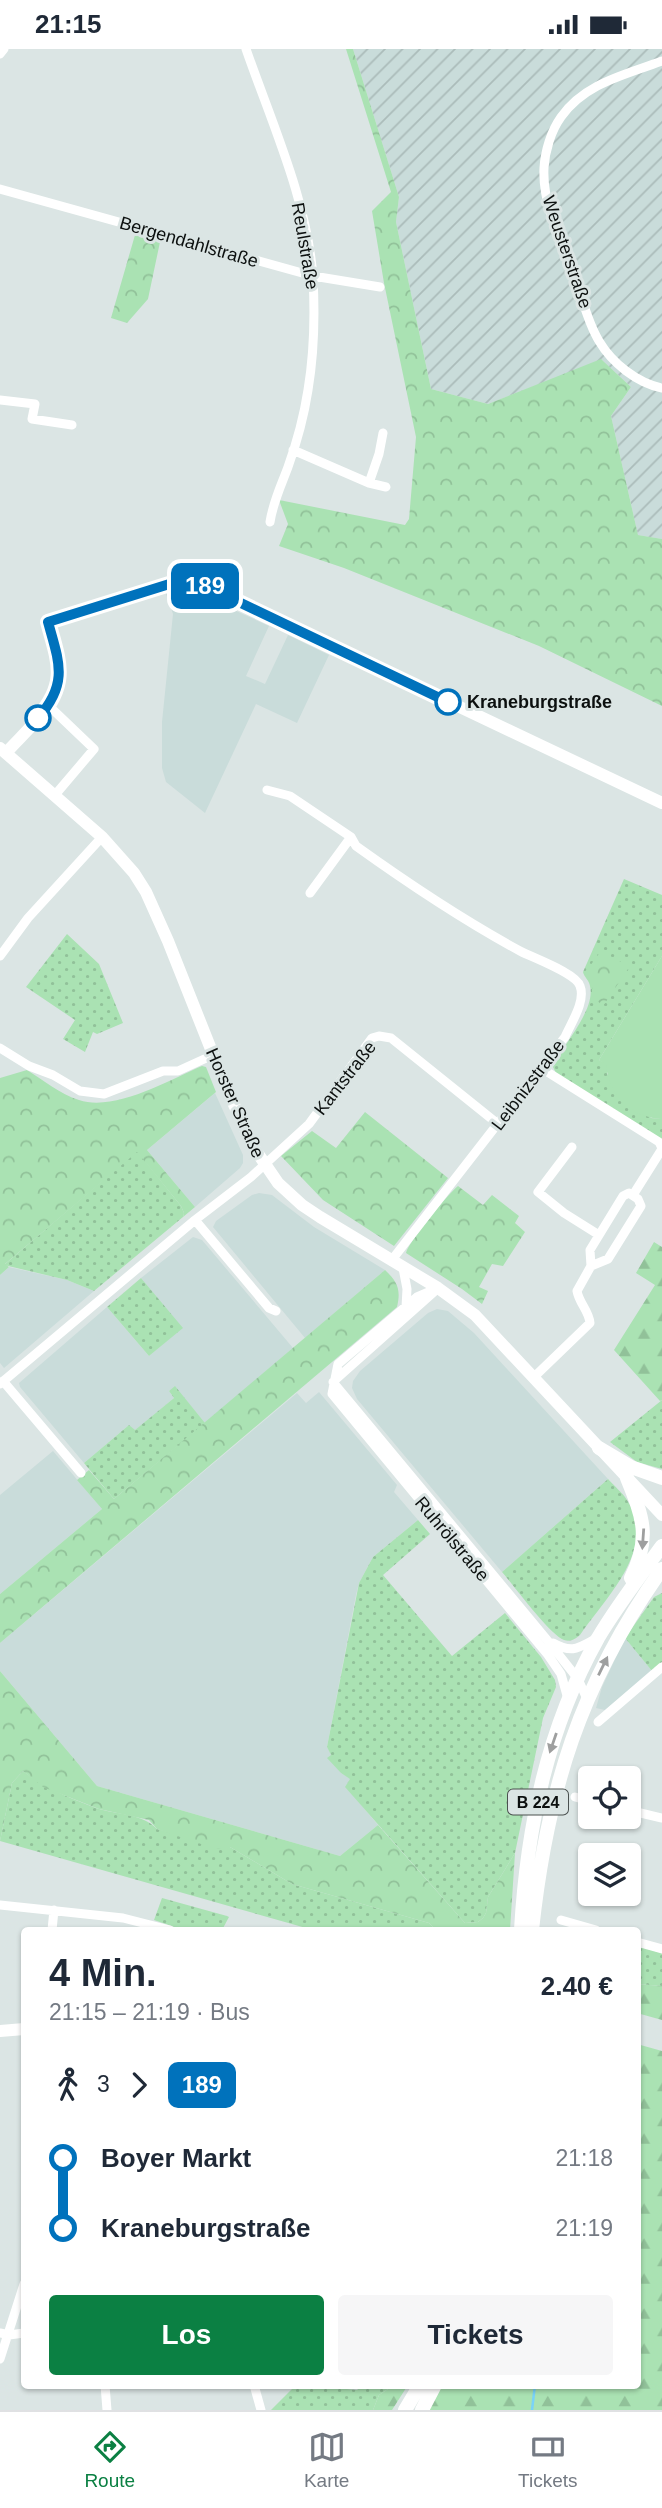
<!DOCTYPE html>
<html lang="de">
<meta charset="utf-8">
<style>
:root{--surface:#fff;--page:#f6f6f7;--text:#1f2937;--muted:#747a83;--line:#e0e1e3;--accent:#0b8043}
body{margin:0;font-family:Helvetica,sans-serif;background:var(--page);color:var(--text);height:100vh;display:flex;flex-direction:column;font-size:26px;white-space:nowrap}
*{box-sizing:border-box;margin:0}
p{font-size:23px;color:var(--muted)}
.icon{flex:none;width:38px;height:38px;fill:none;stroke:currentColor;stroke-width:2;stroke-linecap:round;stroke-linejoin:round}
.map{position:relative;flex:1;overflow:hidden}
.details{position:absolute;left:21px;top:1878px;width:620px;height:462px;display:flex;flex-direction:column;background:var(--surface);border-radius:7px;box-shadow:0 2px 5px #0004}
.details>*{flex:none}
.badge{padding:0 14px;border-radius:10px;font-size:24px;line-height:46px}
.fabs{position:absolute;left:578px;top:1717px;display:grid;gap:14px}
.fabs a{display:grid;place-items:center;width:63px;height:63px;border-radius:7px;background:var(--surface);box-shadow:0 2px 5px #0004;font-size:35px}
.map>.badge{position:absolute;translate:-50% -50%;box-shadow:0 0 0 4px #fff}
.legs{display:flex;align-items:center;gap:10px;height:77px;padding:0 28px;font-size:23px}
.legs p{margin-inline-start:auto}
.head{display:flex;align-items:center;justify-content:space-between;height:119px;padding:0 28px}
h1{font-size:38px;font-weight:600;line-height:52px}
.action{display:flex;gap:14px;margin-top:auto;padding:14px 28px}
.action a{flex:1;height:80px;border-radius:7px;background:var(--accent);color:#fff;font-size:28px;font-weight:600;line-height:80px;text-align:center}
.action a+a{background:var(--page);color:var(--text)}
ul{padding:0 28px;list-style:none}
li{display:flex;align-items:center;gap:24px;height:70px;font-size:26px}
li i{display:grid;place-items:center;width:10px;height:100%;margin:0 9px;background:currentColor}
li i::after{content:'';width:18px;height:18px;margin:-9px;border:5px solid;border-radius:50%;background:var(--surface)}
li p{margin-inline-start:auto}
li:first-child i{background:linear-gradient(#0000 50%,currentColor 0)}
li:last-child i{background:linear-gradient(currentColor 50%,#0000 0)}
.status{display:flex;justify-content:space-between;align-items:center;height:49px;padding:0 35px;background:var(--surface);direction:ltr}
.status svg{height:19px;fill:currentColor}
.menu{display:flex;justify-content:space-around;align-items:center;height:98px;border-top:2px solid var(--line);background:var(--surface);font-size:19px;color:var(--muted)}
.menu a{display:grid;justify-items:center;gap:4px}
.menu .active{color:var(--accent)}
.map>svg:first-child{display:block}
.built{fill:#c9dcda}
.industrial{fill:url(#industrial-furrows)}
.grass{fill:url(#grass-dots)}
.forest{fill:url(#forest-firs)}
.park{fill:url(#park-crowns)}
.pitch{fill:#aae2b3}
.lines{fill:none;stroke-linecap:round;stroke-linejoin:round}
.stream{stroke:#79d3f8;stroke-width:2.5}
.street{stroke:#fff;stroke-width:9}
.secondary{stroke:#fff;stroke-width:12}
.primary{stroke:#fff;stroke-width:14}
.oneway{fill:#9e9f9f}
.line-1-casing{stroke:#fff;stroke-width:16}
.line-1{stroke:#0072bc;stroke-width:10}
.stop-1-dot{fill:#fff;stroke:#0072bc;stroke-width:3.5}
.labels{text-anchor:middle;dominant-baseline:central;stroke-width:6;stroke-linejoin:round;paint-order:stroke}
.shield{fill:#dbe5e4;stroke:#4a504f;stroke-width:2}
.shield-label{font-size:16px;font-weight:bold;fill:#0c100f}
.street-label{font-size:18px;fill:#0c100f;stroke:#dbe5e4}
.stop-label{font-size:18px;font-weight:bold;fill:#0c100f;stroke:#dbe5e4;text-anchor:start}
</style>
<div class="status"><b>21:15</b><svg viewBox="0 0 49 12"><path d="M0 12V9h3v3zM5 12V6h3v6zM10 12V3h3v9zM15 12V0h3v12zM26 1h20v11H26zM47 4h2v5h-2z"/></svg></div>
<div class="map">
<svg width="662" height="2361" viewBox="0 0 662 2361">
<defs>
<pattern id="industrial-furrows" width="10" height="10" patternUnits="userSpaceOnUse" patternTransform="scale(1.75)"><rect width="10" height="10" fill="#c9dcda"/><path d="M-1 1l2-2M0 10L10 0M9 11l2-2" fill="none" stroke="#abbcba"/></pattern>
<pattern id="grass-dots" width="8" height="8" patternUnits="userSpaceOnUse" patternTransform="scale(1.75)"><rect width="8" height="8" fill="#aae2b3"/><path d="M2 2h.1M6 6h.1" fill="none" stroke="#91c199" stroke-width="1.8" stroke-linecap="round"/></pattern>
<pattern id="forest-firs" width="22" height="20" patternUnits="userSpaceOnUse" patternTransform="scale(1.75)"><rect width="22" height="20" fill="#aae2b3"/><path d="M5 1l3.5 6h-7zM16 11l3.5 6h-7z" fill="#91c199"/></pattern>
<pattern id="park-crowns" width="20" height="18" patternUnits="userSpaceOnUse" patternTransform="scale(1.75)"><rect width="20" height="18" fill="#aae2b3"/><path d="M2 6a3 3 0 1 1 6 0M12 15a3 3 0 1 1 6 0" fill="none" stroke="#91c199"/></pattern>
</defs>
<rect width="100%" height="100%" fill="#dbe5e4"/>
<path class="built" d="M179,542l22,4 68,31 -23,50 19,8 23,-49 41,20 -32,68 -41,-19 -51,109 -39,-31 -4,-14v-46l11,-108 -7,-20z
M215,1044l28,62v8l-3,5 -45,39 -48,-57z
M259,1144l13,2 42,32 71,43 -80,68 -92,-111 3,-6 36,-26z
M193,1188l9,3 91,108 -88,75 -30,-36 -6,4 5,7 -40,33 -5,-6 -45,38 -64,-76 -1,-4 88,-76 42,49 33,-28 -41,-50z
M9,1218l58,13 27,11 -90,77 -4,-5v-88z
M437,1260l11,2 26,22 134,146 -106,93 -145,-173 -5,-11 1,-7 7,-10 68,-58z
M319,1343l78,93 -3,7 24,28 -45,37 -14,26 -3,12 -29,152 14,26 10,6 -5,8 32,38 -38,31 -243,-70 -97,-115v-28l297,-250 9,10z
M53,1402l49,58 -102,85v-99z
M625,1589l27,33 -47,39 -9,-2 6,-21z"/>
<path class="industrial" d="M353,0h309v490l-24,-4 -27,-119 20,-29 -29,-27 -114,44 -57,-15 -35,-167 3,-25z"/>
<path class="grass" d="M624,830l38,16v61l-63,104 8,4v10l44,44 11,1v21l-106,-67 -3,-6c8,-21 43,-56 37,-81 -1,-6 -6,-9 -7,-14z
M67,885l32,30 24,59 -26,11 -4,-2 -8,20 -22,-13 12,-19 -49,-33z
M137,1102l44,55 3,7 -1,4 -89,74 -27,-11 -63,-15z
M141,1229l42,50 -34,28 -42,-49z
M175,1337l30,37 -91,76 -30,-36 45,-38 6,5 39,-32 -5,-7z
M662,1351v69l-25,-7 -27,-20z
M608,1430c6,7 14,13 19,21 32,48 -22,98 -47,135 -5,4 -9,7 -16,5 -15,-6 -49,-53 -62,-68z
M418,1471l12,14 -47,41 69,81 53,-43 36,44 14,23 1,7 -13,31 -28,135 -27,44 -2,16 -3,5 -5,4 -13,1 -120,-136 5,-8 -9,-6 -14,-15 4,-3 -4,-8 32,-164 14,-26z
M662,1544v69l-10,9 -27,-33 29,-41z
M23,1722c22,17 47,27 73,37 21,7 46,5 61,21l73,18 62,37 137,39 7,7h-123l-313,-89 12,-58z
M162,1849l65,18 2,1 -7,13h-39l-29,-10z
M637,1897l25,7v33l-25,-2z
M296,2336h48l3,4 10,1 5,-5h32l-15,10 -6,15h-102z"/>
<path class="forest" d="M654,1193l8,5v153l-2,1 -46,-51 41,-65 -19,-12z
M637,1935l25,2v34l-25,-7z
M637,1995l25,7v359h-239l13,-25h201z
M394,2336h14l-16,25h-19l6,-15z"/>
<path class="park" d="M346,0h7l46,148 -3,25 35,167 57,15 113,-45 30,28 -20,29 27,119 24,4v167l-123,-60 -195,-78 -65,-22 9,-22 -9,-24 126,25 4,-6 7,-82 -32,-154 -12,-72 19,-19z
M135,186l25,7 -12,57 -21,24 -16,-5z
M600,903l30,14 -27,40 -11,-10v-14l-7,-9z
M202,1017l4,1 10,25 -69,58 48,57 -12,10 1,-4 -3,-7 -44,-54 -132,112 4,3 -9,8v-197l27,-8c16,10 33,24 52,30 36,12 90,-20 123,-34z
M365,1063l83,66 -54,68 -71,-46 -42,-44 31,-25 24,17z
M458,1137l25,19 9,-10 27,21 -4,7 10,9 -22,34 -11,-2 -13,23 9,4 -6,13 -20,-15 -56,-36c3,-12 41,-58 52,-67z
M385,1221c13,12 16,20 12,37l-397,336v-49l102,-85 -25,-29 12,-10 25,29z
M0,1622l97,115 243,70 38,-31 87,98 13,-1 5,-4 3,-5 2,-16 27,-44 -5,77h-74l-7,-7 -137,-39 -62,-37 -14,2 -59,-20 -8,-9 -50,-11 -56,-22 -20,-16 -11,12 -12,58z"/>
<path class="pitch" d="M662,907v163h-1c-31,-2 -52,-24 -55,-54l-7,-5z"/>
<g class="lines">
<path class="stream" d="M532,2361l3,-25"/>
<path class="street" d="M246,0c25,72 62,153 67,229 2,37 1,76 -5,112 -4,26 -11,52 -20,77 -7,19 -15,35 -18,55
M0,5l4,-5
M662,12c-37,14 -77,22 -101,56 -10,14 -16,34 -17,51 -2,38 19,78 32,113 7,20 12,42 23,60 13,22 38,42 63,47
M0,140l313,87 67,11
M0,351l35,4 -3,15 40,6
M293,401l76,33 17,4
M369,434l10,-29 4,-21
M49,657l45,43 -39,46
M267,741l23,6 61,41 5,9c53,38 107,74 164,105 13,7 56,22 60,35 6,15 -9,37 -15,51l-174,224
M310,844l41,-56
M0,907l28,-38 74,-81
M0,999l29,18 24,9 27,16 24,3 59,-23h15l35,-16
M541,1019l118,74 3,6
M572,1098l-34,45 26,21 35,22
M629,1144l9,6 3,7 -33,53 -17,7 -1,-16 33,-54z
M633,1146l29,-46
M195,1171l74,88 7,3
M403,1219l4,21 -1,18
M438,1239l-21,9 -79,67 -6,30 216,261 13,19 7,25
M533,1329l57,-55c-1,-12 -11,-20 -13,-32l14,-25
M3,1332l78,92
M334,1332l100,-89
M333,1333l215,259 30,38 9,20
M0,1335l195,-164 56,-43 58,-53 63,-86 7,-2 12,2 107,86
M553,1594c20,11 25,5 44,-5
M598,1673l64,-55
M575,1748l15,4
M628,1761l34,8
M0,1856l123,13 47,12
M561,1871l35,10
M52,1881l2,-20
M637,1893l25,7
M0,2284l9,2 15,-2
M0,2310l24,-75
M105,2336l2,25
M254,2336l7,25"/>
<path class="secondary" d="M0,699l102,89 32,36 12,19 22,49 56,141 28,63 26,38 24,22 18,12 118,71 37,27 187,200
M6,704c20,-23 54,-49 54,-82 0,-16 -8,-34 -12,-49l131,-41 20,2 463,220
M0,1982l24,-2"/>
<path class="primary" d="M599,1399l32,19 31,11
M627,1429c16,39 24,60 4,100
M521,1881c6,-103 26,-201 77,-292 19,-32 42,-62 64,-92
M532,1881c15,-139 48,-246 130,-361
M405,2361l15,-25
M422,2361l13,-25"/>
</g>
<defs><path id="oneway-solid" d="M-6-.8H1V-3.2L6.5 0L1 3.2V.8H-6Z" transform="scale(1.75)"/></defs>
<g class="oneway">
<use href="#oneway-solid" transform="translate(643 1490) rotate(94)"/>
<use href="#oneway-solid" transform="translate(603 1617) rotate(-64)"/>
<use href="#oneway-solid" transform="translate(553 1694) rotate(109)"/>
</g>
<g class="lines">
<defs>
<path id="line-1" d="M38,669c31,-35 21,-56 10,-96l131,-41 20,2 249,119"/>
</defs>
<use href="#line-1" class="line-1-casing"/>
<use href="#line-1" class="line-1"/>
</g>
<g class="stop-1-dot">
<circle cx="448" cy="653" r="12"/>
<circle cx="38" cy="669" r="12"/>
</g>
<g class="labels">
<rect class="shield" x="508" y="1740.5" width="60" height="25" rx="5"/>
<g class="shield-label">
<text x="538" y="1753">B 224</text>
</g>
<g class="street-label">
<text transform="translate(189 193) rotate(16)">Bergendahlstraße</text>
<text transform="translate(305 197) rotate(80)">Reulstraße</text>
<text transform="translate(567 203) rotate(71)">Weusterstraße</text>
<text transform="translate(345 1029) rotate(-52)">Kantstraße</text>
<text transform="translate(528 1036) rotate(-53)">Leibnizstraße</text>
<text transform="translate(235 1054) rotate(66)">Horster Straße</text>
<text transform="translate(452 1490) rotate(50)">Ruhrölstraße</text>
</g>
<g class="stop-label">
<text x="467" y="653">Kraneburgstraße</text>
</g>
</g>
</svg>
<div class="fabs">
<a><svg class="icon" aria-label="locate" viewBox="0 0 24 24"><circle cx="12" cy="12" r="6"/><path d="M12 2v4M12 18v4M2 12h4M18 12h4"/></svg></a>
<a><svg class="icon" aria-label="layers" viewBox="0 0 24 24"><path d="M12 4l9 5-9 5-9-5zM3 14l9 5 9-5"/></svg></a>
</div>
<b class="badge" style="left:205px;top:537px;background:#0072bc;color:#fff">189</b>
<section class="details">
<div class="head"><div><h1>4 Min.</h1><p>21:15 – 21:19 · Bus</p></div><b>2.40 €</b></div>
<div class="legs"><svg class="icon" aria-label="walk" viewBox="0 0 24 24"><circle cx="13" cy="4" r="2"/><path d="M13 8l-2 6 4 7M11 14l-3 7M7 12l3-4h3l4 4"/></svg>3<svg class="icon" aria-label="forward" viewBox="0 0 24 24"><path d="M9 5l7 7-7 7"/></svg><b class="badge" style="background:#0072bc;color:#fff">189</b></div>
<ul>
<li><i style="color:#0072bc"></i><b>Boyer Markt</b><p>21:18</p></li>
<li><i style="color:#0072bc"></i><b>Kraneburgstraße</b><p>21:19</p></li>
</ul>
<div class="action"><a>Los</a><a>Tickets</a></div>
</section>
</div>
<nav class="menu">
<a class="active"><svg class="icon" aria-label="directions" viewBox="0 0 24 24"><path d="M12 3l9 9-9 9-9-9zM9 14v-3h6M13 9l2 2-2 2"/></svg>Route</a>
<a><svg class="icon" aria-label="map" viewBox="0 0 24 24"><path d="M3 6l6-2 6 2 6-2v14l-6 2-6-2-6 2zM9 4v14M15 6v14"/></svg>Karte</a>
<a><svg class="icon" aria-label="tickets" viewBox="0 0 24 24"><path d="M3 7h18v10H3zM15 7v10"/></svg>Tickets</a>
</nav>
